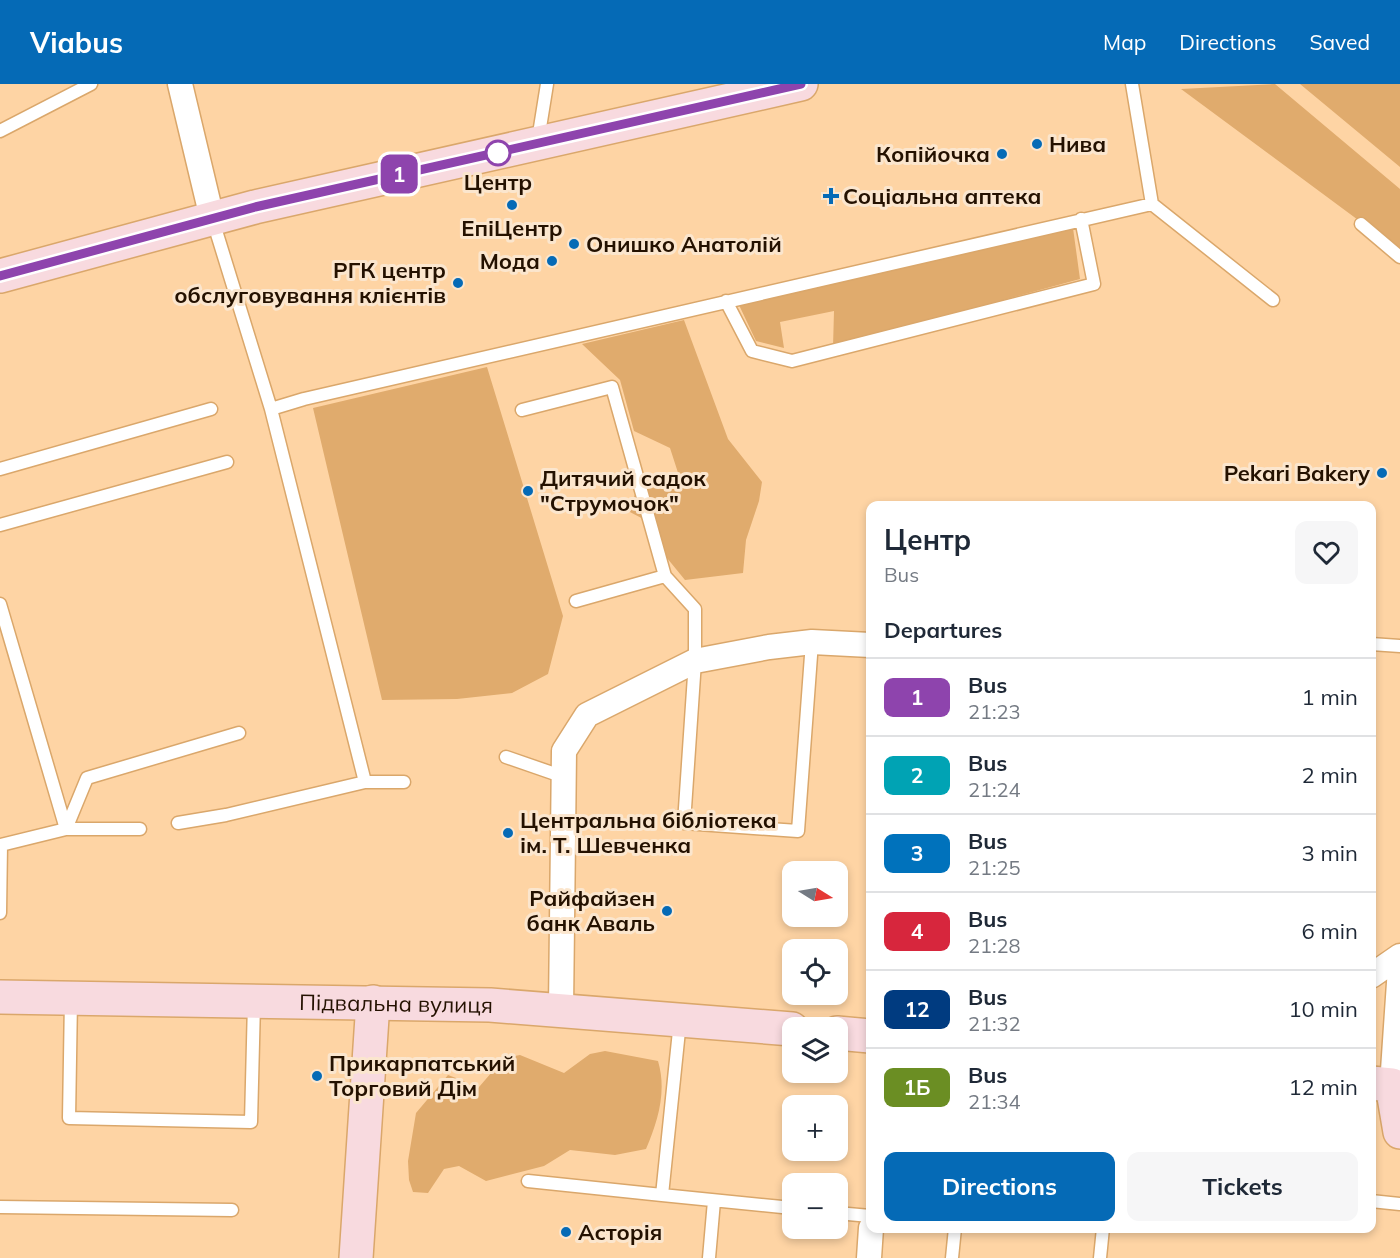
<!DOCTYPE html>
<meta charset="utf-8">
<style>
:root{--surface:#fff;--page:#f6f6f7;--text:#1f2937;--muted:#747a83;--line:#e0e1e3;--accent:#056ab6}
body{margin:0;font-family:Mulish,sans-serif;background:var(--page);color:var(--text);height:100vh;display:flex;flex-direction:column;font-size:22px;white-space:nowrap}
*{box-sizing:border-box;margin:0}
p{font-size:20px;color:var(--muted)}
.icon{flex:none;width:33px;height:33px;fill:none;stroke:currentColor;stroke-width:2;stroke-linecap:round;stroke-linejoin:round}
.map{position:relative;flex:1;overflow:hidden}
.drawer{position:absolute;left:866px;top:417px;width:510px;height:732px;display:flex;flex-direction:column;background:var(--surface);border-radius:12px;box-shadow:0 3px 9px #0003}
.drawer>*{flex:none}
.badge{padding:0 12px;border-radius:9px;font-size:21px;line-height:39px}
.needle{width:39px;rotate:101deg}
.buttons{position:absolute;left:782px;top:777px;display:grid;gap:12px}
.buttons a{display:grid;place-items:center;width:66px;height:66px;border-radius:12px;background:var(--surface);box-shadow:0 3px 9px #0003;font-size:30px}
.map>.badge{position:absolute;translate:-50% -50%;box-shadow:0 0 0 3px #fff}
h2{padding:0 18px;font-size:22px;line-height:54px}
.round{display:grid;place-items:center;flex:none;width:63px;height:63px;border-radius:12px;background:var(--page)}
.headline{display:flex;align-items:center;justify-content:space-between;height:102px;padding:0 18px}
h1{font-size:28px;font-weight:700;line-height:45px}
.cta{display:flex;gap:12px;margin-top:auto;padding:12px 18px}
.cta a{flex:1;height:69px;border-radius:12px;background:var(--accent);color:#fff;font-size:24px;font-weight:700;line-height:69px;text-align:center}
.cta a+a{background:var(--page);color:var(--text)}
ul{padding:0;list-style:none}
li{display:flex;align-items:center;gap:18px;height:78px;padding:0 18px;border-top:2px solid var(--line)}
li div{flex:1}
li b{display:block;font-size:22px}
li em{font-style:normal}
li .badge{min-width:66px;font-weight:700;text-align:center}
header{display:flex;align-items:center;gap:36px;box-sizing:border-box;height:84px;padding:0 30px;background:var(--accent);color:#fff}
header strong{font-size:28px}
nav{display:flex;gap:33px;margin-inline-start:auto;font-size:21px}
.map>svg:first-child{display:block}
.green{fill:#e0ab6d}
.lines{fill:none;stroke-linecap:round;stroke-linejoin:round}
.lane-casing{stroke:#daa76b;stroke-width:15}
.street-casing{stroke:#daa76b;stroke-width:27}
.secondary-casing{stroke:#daa76b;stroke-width:36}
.lane{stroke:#fff;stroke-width:12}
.street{stroke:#fff;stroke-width:24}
.secondary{stroke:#f8dadf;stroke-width:33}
.line-casing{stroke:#fff;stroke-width:14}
.line{stroke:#8e44ad;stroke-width:9}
.poi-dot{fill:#056ab6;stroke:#fbe6ce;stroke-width:2}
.stop-dot{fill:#fff;stroke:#8e44ad;stroke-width:3}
.labels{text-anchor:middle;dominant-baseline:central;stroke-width:6;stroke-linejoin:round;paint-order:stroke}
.poi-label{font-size:22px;font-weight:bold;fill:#241100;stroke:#fbe6ce;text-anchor:start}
.stop-label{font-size:22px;font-weight:bold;fill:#241100;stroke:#fbe6ce}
.street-label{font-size:22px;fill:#241100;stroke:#fbe6ce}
</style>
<header>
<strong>Viabus</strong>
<nav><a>Map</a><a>Directions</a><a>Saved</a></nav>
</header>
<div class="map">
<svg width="1400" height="1174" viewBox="0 0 1400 1174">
<rect width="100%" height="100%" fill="#fed4a4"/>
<path class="green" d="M1275,0l125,105v62l-219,-162z
M1300,0h100v83z
M1073,144l7,51 -247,68 1,-36 -54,11 4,26 -28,-7 -17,-36z
M684,236l44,119 34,43 -3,19 -13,39 -3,33 -58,7 -18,-22 -18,-36 -21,-11 13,-30 40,1 -11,-34 -36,-17 -14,-51 -38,-36z
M487,283l76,249 -15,58 -36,19 -55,6 -75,1 -69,-292z
M605,967l53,10c9,30 0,60 -12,88l-31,6 -45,-5 -26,16 -58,15 -27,-15 -15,3 -16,24 -15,-1 -4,-12 -1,-19 8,-48 32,-38 16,6 9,13 31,-36 16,-3 44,18 26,-19z"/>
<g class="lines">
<defs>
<path id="lane" d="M0,47l91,-47
M538,56l9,-56
M1152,120l121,96
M213,137l58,188 33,-10 848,-195 -20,-120
M1361,140l39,33
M726,217l26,50 40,10 302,-77 -13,-65
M271,325l94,373
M522,326l90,-23 53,189
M0,385l211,-60
M0,441l227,-63
M576,517l89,-25 30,33v52l-11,162 114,8 14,-189
M0,520l66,225
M1371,560l29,2
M506,673l58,20
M178,739l48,-8 139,-33h39
M66,745l21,-51 152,-45
M0,829l1,-68 65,-16h74
M71,915l-2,119 182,4 3,-119
M680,937l-18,174 130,13
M528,1097l134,14
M1371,1117l29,3
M0,1123l232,3
M837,1129l33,3
M709,1174l5,-57
M952,1174l3,-30
M1100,1174l3,-30"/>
<path id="street" d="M180,0l32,134
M1371,892l29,-20
M561,925l3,-258 23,-36 108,-54 74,-14 43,-5 58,3
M1392,1001l8,-117
M869,1174l2,-30"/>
<g id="secondary">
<path d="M0,192l255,-69 546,-123"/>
<path id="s1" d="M0,913l490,8 302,24"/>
<path d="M837,949l33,3"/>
<path d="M1371,999l21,2 8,47"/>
<path d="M356,1174l17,-256"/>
</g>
</defs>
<use href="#lane" class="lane-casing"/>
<use href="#street" class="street-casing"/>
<use href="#secondary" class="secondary-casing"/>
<use href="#lane" class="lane"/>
<use href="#street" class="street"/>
<use href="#secondary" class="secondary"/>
</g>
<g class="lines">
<defs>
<path id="line" d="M0,192l255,-69 546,-123"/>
</defs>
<use href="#line" class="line-casing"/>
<use href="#line" class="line"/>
</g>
<g class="poi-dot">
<circle cx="1037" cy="60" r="6"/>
<circle cx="1002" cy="70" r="6"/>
<path d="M828 103h6v6h6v6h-6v6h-6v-6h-6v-6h6z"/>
<circle cx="512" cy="121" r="6"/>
<circle cx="574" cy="160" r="6"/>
<circle cx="552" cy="177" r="6"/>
<circle cx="458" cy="199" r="6"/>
<circle cx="1382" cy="389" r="6"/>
<circle cx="528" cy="407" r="6"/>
<circle cx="508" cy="749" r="6"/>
<circle cx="667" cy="827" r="6"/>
<circle cx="317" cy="992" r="6"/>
<circle cx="566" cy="1148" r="6"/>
</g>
<circle class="stop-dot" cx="498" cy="69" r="12"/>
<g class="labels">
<g class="poi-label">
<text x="1049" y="60">Нива</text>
<text x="990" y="70" text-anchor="end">Копійочка</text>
<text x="843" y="112">Соціальна аптека</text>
<text x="512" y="144" text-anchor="middle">ЕпіЦентр</text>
<text x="586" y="160">Онишко Анатолій</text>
<text x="540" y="177" text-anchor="end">Мода</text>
<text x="446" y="186" text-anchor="end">РГК центр<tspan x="446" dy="25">обслуговування клієнтів</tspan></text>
<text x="1370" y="389" text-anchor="end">Pekari Bakery</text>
<text x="540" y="394">Дитячий садок<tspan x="540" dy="25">"Струмочок"</tspan></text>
<text x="520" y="736">Центральна бібліотека<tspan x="520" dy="25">ім. Т. Шевченка</tspan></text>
<text x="655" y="814" text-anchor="end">Райфайзен<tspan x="655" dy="25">банк Аваль</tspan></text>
<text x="329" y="979">Прикарпатський<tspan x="329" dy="25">Торговий Дім</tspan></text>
<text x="578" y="1148">Асторія</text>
</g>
<g class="stop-label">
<text x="498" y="98">Центр</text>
</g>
<g class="street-label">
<text stroke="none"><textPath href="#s1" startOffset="396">Підвальна вулиця</textPath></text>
</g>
</g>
</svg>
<div class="buttons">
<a><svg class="needle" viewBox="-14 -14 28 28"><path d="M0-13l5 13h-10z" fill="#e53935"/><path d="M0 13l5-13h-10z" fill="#747a83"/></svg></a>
<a><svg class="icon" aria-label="locate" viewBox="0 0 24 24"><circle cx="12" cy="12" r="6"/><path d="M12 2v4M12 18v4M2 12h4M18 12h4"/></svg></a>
<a><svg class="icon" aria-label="layers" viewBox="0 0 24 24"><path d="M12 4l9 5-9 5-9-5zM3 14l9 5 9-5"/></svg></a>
<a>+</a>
<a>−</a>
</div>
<b class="badge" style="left:399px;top:90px;background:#8e44ad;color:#fff">1</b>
<section class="drawer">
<div class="headline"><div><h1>Центр</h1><p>Bus</p></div><a class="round"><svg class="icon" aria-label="heart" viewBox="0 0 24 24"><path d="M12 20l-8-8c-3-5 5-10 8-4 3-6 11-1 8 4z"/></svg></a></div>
<h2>Departures</h2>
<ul>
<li><span class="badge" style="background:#8e44ad;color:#fff">1</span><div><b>Bus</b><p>21:23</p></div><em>1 min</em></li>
<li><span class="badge" style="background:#00a3b4;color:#fff">2</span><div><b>Bus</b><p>21:24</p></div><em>2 min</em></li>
<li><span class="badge" style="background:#0072bc;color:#fff">3</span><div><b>Bus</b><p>21:25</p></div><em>3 min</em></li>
<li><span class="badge" style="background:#d7263d;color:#fff">4</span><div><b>Bus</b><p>21:28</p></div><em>6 min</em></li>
<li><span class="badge" style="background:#003b80;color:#fff">12</span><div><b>Bus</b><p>21:32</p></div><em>10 min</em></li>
<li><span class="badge" style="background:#6b8e23;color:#fff">1Б</span><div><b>Bus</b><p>21:34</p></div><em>12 min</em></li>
</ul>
<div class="cta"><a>Directions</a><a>Tickets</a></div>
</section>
</div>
